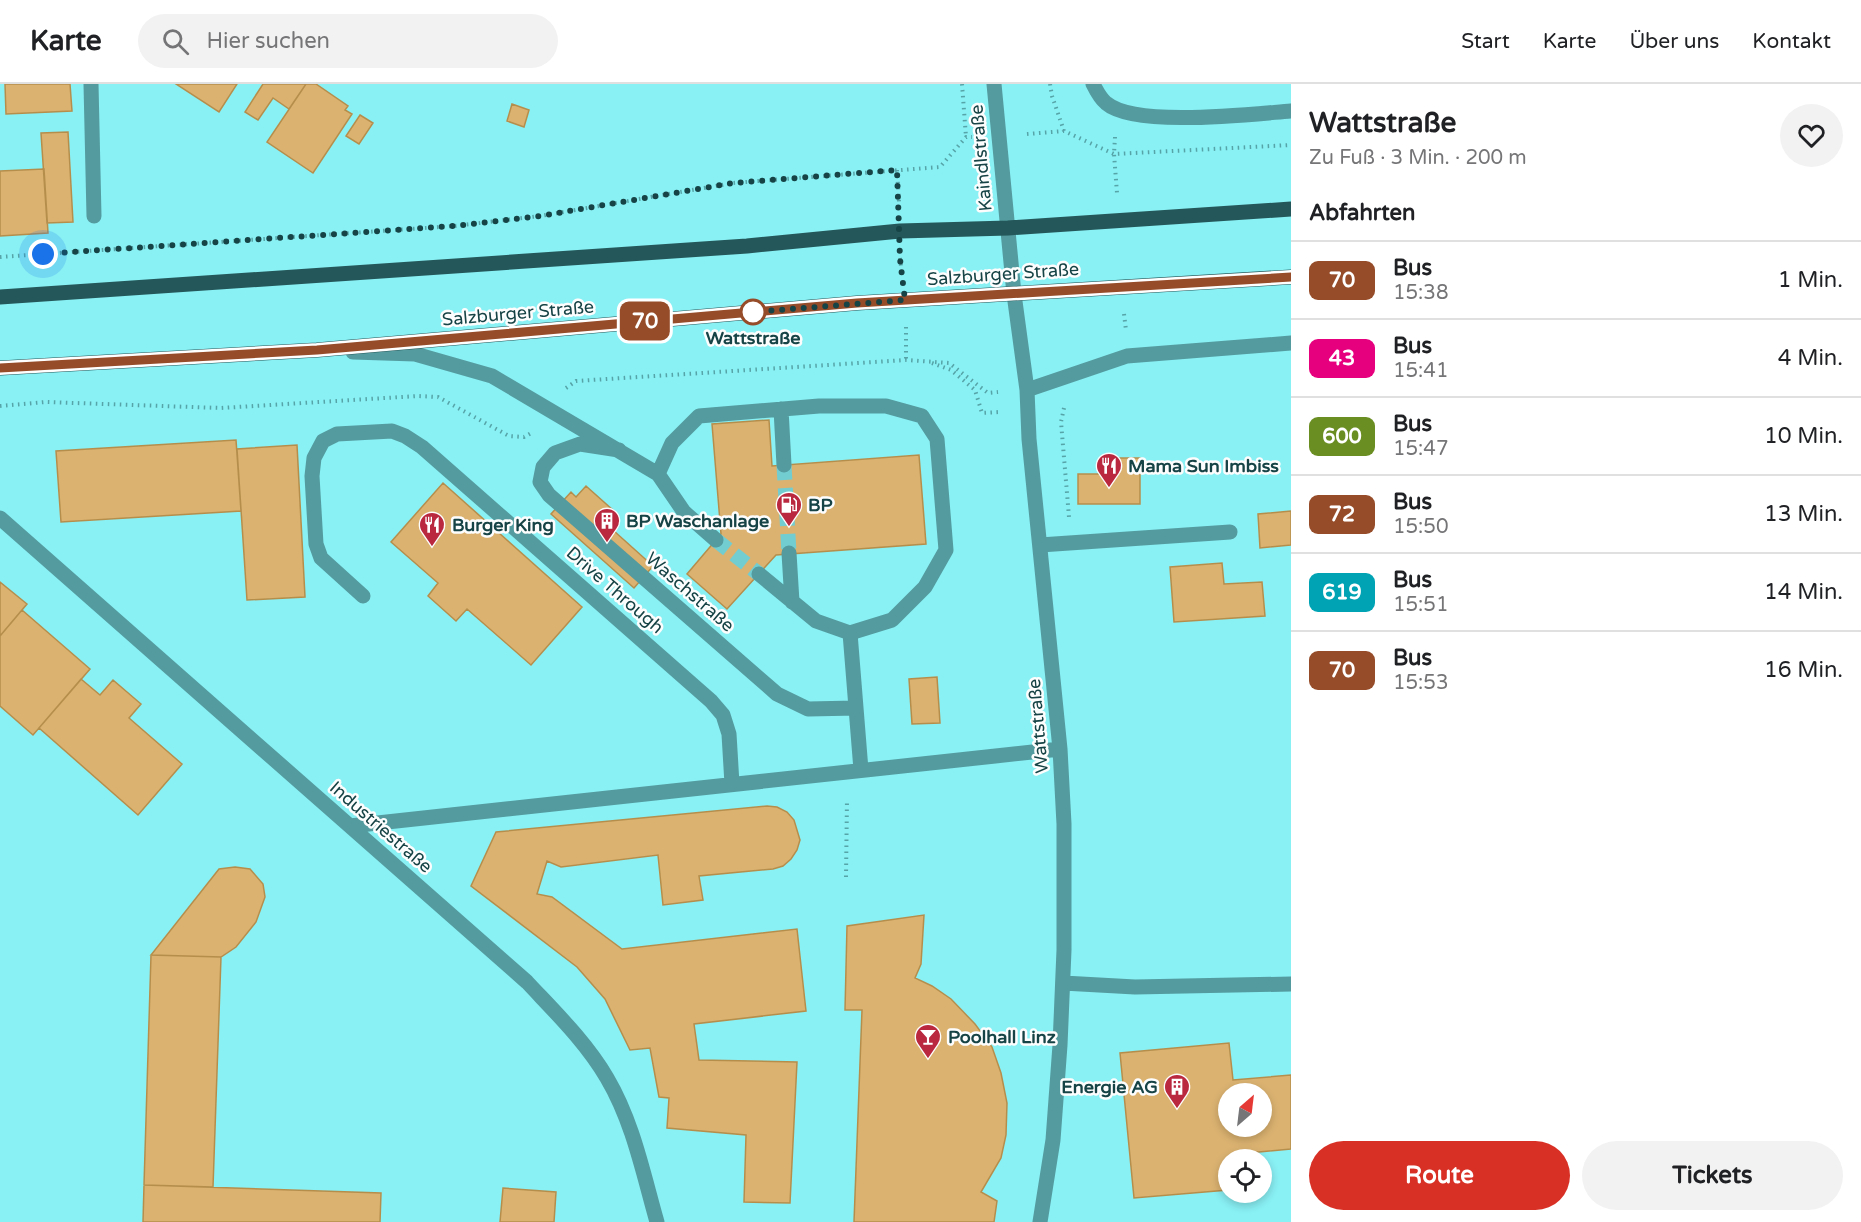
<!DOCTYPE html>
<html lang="de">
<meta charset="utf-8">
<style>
:root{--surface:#fff;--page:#f2f2f2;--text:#202124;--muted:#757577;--line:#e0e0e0;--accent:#d93025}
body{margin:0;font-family:"Varela Round",sans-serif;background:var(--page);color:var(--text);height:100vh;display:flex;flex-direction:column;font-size:22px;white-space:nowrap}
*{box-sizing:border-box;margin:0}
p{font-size:20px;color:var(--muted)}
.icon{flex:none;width:33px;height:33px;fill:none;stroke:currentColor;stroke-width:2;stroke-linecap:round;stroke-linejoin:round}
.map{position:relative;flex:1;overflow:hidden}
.drawer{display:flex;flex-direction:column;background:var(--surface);width:570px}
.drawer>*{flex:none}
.badge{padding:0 12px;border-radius:9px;font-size:21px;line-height:39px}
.needle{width:39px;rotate:28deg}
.fabs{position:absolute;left:1218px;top:999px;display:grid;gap:12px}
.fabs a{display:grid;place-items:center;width:54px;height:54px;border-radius:50%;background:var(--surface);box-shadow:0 3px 9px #0003;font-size:30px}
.you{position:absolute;width:30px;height:30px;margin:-15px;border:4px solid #fff;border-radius:50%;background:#1a73e8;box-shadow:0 0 0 9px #1a73e833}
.map>.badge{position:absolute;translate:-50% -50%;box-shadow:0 0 0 3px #fff}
h2{padding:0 18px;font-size:22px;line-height:54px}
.round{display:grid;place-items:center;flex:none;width:63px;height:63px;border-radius:32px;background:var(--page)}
.headline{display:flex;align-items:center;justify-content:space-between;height:102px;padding:0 18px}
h1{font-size:28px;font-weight:700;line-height:45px}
.button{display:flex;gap:12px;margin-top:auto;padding:12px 18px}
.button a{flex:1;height:69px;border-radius:36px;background:var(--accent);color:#fff;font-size:24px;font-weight:700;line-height:69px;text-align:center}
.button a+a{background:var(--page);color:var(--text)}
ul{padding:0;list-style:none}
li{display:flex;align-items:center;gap:18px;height:78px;padding:0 18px;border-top:2px solid var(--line)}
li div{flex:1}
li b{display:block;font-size:22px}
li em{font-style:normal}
li .badge{min-width:66px;font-weight:700;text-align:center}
header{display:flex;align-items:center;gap:36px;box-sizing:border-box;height:84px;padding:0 30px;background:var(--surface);border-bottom:2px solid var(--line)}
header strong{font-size:28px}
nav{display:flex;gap:33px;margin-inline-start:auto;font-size:21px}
.search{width:420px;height:54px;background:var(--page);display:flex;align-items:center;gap:15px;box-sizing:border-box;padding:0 21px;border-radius:33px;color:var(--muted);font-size:22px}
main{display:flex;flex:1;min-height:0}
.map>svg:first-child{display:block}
.building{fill:#dbb270;stroke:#b68e4c;stroke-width:1.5;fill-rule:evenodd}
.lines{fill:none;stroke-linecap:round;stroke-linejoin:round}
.minor-tunnel{stroke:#72cdd1;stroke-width:15;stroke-dasharray:15 8;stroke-linecap:butt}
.path{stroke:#56a4a7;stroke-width:4;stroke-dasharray:1.5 4.5;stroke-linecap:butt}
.minor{stroke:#539b9e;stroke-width:15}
.major{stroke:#245759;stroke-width:15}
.line-casing{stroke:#fff;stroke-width:14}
.line{stroke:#964c29;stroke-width:9}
.walk{stroke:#164345;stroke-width:6;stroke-dasharray:0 10.8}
.stop-dot{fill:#fff;stroke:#964c29;stroke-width:3}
.labels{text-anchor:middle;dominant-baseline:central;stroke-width:5;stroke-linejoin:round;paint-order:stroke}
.street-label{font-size:18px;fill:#164345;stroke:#fdfdfd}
.stop-label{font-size:18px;font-weight:bold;fill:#164345;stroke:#fdfdfd}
.poi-label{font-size:18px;font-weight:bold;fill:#164345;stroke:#fdfdfd;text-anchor:start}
</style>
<header>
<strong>Karte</strong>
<div class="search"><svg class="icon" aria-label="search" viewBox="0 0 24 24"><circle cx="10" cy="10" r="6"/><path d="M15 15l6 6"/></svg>Hier suchen</div>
<nav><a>Start</a><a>Karte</a><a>Über uns</a><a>Kontakt</a></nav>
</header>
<main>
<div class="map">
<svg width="1291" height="1138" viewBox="0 0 1291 1138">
<rect width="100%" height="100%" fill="#89f0f4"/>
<path class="building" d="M5,0h65l2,27 -66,3z
M176,0h61l-18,28z
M263,0h43l-17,25 -16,-11 -15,22 -13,-8z
M306,0h10l32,22 -3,4 7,4 -39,59 -46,-31z
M512,20l17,6 -5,17 -17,-6z
M360,31l13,8 -14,21 -13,-8z
M68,48l5,90 -26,1 -6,-90z
M44,85l4,64 -48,3v-65z
M769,336l3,46 147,-11 7,89 -150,11 -49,54 -40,-35 34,-40 -9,-110z
M236,356l5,71 -180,11 -5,-71z
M297,361l8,152 -58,3 -10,-151z
M1101,374h39v46h-62v-30h23z
M443,399l139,124 -51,58 -64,-56 -11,12 -28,-25 10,-13 -47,-41z
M586,402l28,25 -10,11 49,44 -19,22 -83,-74 20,-22 5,5z
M1291,427v34l-31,3 -2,-34z
M1222,479l2,21 38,-2 3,34 -91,6 -4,-55z
M0,498l27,22 -27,32z
M22,526l68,59 -57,66 -33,-29v-70z
M937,593l3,46 -28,1 -3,-45z
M81,595l19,16 13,-15 28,24 -12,14 53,46 -44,51 -99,-87z
M767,722l10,1 10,5 7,8 6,20 -3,10 -6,9 -8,7 -10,3 -74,7 4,24 -40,5 -5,-50 -97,12 -14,-6 -10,33 15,3 70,52 175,-20 9,82 -112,13 5,36 98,2 -7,141 -46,-1 2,-67 -79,-7 2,-30 -10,-1 -9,-49 -20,2 -25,-51 -28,-32 -106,-81 25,-54z
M235,783l15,2 13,15 2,13 -9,25 -20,25 -15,10 -70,-2 68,-86z
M924,831l-3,49 -6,14 17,8 19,13 24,25 17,23 9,26 6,30 -1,32 -5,23 -20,34 16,9 -3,21h-140l8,-212h-17l2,-84z
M151,871l70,2 -8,230 -69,-2z
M1229,959l4,37 58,-5v74l-53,5v6h-10v30l-94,8 -14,-145zM1228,1010h34v32h-34z
M144,1101l237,8 -1,29h-237z
M503,1104l53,4 -2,30h-54z"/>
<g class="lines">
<path class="minor-tunnel" d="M784,381l5,88
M716,456l43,34"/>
<path class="path" d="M962,0l4,53
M1050,0l2,12 12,35
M1027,50l37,-3 50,23 177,-9
M1115,53l-1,17 3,39
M897,86l2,32
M0,173l454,-31 86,-10 193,-33 207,-16 26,-30h6
M900,174l2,16
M1124,230l2,16
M906,243v33
M932,279l19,7 24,20 7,23 18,-1
M566,304l10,-7 330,-21 43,3 39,30 10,-1
M0,322l46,-4 175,6 197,-12 20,1 71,39 15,1 9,-5
M1064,324l-3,14 8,95
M846,793l1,-78"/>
<path class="minor" d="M91,0l3,132
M994,0l20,210 13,96 2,49 31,310 4,75v126l-4,95 -7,95 -13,82
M1093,0c3,6 8,15 13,19 29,25 146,11 185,8
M353,268l62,2 77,22 166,98
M1027,306l100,-34 164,-13
M781,325l3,56
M619,366l-39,-6 -25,9 -12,14 -3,15 9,13 228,199 31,15 48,-1
M0,434l527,464c28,30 59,60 80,96 26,44 36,95 50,144
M716,456l-32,-28 -26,-38 14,-31 27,-27 120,-10h67l36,10 15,23 9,111 -21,37 -33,33 -42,13 -34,-12 -57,-47
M1040,461l190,-13
M789,469l3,49
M363,512l-42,-38 -5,-14 -4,-68 2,-18 9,-17 14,-7 55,-3 13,5 17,11 289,254 12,14 6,19 3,50
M850,549l11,137
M350,742l710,-77
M1063,899l72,4 156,-3"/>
<path class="major" d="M0,213l747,-51 153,-15 108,-3 283,-19
M0,284l317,-18 540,-47 434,-26"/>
</g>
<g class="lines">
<defs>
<path id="line" d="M0,284l317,-18 540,-47 434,-26"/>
</defs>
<use href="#line" class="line-casing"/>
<use href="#line" class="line"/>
<path class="walk" d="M43,170l411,-28 86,-10 193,-33 164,-13 3,89 5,41 -152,12"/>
</g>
<defs>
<symbol id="restaurant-pin" viewBox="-11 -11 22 30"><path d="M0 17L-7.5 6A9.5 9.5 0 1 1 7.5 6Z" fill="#b9283f" stroke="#fdfdfd"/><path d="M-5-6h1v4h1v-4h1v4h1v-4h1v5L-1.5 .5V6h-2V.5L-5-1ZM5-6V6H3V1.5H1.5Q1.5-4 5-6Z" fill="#fff"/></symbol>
<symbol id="fuel-pin" viewBox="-11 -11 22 30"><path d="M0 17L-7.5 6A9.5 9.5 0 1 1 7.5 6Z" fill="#b9283f" stroke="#fdfdfd"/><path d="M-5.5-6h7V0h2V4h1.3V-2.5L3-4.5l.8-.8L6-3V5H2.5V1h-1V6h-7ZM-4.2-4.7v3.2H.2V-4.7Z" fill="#fff"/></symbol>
<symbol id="building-pin" viewBox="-11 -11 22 30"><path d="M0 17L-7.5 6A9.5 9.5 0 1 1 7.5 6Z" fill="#b9283f" stroke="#fdfdfd"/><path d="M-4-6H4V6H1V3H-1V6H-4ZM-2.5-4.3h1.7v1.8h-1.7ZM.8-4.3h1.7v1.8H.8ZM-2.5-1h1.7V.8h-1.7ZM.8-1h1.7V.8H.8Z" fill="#fff"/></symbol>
<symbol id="bar-pin" viewBox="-11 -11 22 30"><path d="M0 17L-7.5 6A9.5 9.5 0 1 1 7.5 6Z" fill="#b9283f" stroke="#fdfdfd"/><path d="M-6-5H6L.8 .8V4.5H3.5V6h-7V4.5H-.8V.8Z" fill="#fff"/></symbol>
</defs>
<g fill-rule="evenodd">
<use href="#restaurant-pin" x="1094" y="367" width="30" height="40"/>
<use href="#fuel-pin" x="774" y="406" width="30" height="40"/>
<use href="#building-pin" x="592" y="422" width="30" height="40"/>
<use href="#restaurant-pin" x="417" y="426" width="30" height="40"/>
<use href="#bar-pin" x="913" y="938" width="30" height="40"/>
<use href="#building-pin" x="1162" y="988" width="30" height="40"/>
</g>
<circle class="stop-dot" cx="753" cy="228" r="12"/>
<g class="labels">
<g class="street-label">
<text transform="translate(981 74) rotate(-95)">Kaindlstraße</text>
<text transform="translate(1003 190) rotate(-4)">Salzburger Straße</text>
<text transform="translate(518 229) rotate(-5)">Salzburger Straße</text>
<text transform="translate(615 506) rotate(41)">Drive Through</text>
<text transform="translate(690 508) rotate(41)">Waschstraße</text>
<text transform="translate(1038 642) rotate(-95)">Wattstraße</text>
<text transform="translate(381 743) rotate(41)">Industriestraße</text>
</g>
<g class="stop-label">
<text x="753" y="254">Wattstraße</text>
</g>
<g class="poi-label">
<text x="1128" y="382">Mama Sun Imbiss</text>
<text x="808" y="421">BP</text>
<text x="626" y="437">BP Waschanlage</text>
<text x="452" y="441">Burger King</text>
<text x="948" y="953">Poolhall Linz</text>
<text x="1158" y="1003" text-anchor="end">Energie AG</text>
</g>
</g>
</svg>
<div class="fabs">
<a><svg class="needle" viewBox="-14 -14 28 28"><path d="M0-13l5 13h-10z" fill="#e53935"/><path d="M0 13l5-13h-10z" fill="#757577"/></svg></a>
<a><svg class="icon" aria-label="locate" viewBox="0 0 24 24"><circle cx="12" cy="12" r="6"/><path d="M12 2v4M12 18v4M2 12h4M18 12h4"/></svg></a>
</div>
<div class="you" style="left:43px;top:170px"></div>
<b class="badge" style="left:645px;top:237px;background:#964c29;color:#fff">70</b>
</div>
<section class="drawer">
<div class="headline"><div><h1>Wattstraße</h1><p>Zu Fuß · 3 Min. · 200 m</p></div><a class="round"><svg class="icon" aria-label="heart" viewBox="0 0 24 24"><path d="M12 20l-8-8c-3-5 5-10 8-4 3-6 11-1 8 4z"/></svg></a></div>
<h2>Abfahrten</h2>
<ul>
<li><span class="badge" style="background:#964c29;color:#fff">70</span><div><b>Bus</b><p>15:38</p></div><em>1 Min.</em></li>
<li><span class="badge" style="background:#e6007e;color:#fff">43</span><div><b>Bus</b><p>15:41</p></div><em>4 Min.</em></li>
<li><span class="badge" style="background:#6b8e23;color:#fff">600</span><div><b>Bus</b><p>15:47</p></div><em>10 Min.</em></li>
<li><span class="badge" style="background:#964c29;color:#fff">72</span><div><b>Bus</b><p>15:50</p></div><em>13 Min.</em></li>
<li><span class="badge" style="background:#00a3b4;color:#fff">619</span><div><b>Bus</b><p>15:51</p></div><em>14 Min.</em></li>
<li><span class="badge" style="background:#964c29;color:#fff">70</span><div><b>Bus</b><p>15:53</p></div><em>16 Min.</em></li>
</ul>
<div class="button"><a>Route</a><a>Tickets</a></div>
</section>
</main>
